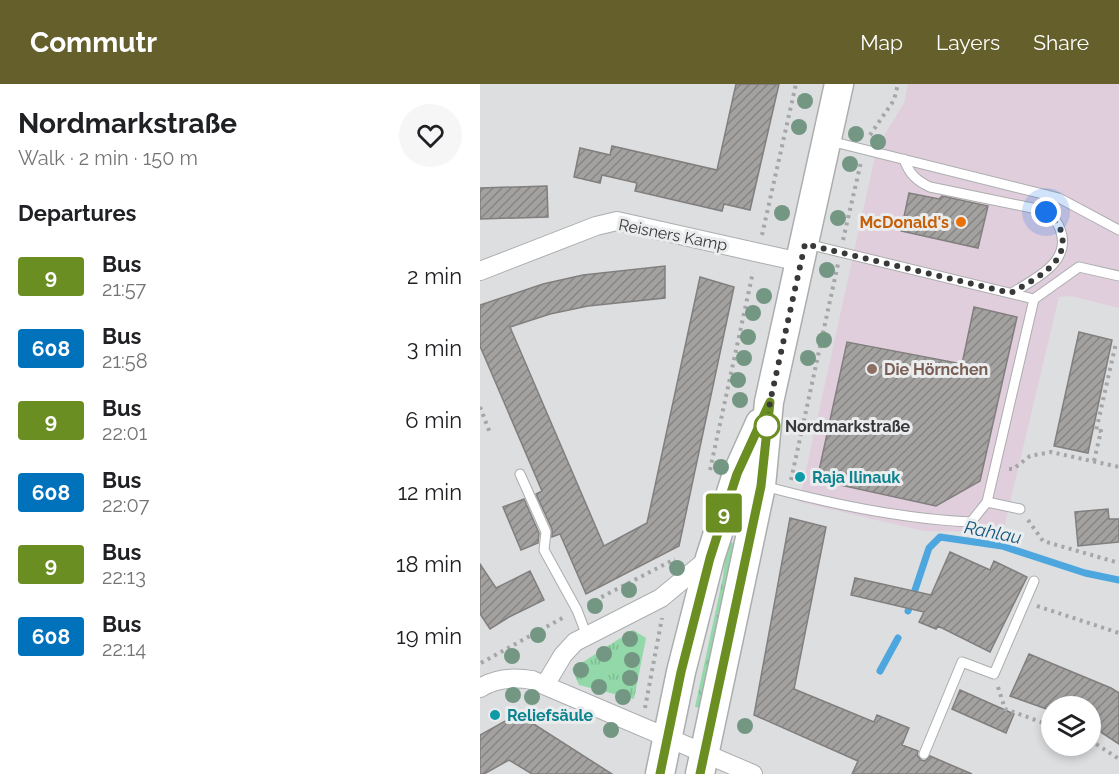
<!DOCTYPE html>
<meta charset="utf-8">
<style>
:root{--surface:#fff;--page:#f6f6f6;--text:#202124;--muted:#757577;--accent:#655f2b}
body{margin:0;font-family:Raleway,sans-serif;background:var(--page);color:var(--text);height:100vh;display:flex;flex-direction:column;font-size:22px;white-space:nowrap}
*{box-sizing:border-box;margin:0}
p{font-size:20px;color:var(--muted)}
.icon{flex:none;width:33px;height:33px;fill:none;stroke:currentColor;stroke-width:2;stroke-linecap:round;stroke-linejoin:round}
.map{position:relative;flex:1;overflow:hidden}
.sheet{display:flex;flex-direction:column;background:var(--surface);width:480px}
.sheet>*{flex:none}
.badge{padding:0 12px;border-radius:4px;font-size:21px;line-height:39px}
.buttons{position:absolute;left:561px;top:612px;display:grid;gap:12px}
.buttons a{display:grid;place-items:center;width:60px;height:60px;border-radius:50%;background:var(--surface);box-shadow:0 3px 9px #0003;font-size:30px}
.you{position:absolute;width:30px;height:30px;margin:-15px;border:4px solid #fff;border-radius:50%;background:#1a73e8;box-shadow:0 0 0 9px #1a73e833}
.map>.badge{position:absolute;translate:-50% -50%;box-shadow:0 0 0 3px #fff}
h2{padding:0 18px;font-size:22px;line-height:54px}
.round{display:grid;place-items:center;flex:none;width:63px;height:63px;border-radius:32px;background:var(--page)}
.head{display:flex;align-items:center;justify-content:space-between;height:102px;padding:0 18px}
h1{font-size:28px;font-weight:700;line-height:45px}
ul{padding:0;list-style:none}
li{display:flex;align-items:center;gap:18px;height:72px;padding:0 18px}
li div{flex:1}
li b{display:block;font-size:22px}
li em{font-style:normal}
li .badge{min-width:66px;font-weight:700;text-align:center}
header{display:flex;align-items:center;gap:36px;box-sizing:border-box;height:84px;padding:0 30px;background:var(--accent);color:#fff}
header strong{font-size:28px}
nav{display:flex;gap:33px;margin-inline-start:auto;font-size:21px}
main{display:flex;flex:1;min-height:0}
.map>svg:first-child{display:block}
.commercial{fill:#e1cedd}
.grass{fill:url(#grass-tufts)}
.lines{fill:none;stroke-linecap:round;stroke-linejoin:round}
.stream{stroke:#4da7de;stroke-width:7}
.building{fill:url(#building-hatch);stroke:#817f7e;stroke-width:1.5}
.service-casing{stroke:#abadae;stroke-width:11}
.minor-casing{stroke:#abadae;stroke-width:20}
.primary-casing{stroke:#abadae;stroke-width:31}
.path{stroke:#a5a6a7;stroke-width:4;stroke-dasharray:3 4.5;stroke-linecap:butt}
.service{stroke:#fff;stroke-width:9}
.minor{stroke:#fff;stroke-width:18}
.primary{stroke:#fff;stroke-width:28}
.tree{fill:#749784}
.line-casing{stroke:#fff;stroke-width:14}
.line{stroke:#6b8e23;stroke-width:9}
.walk{stroke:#383939;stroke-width:6;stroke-dasharray:0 10.8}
.food-dot{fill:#e8710a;stroke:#eaeced;stroke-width:2}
.education-dot{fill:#8d6e63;stroke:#eaeced;stroke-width:2}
.stop-dot{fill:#fff;stroke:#6b8e23;stroke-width:3}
.culture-dot{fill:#0f9aa8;stroke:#eaeced;stroke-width:2}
.labels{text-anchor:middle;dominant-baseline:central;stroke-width:6;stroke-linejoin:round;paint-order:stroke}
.food-label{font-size:16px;font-weight:bold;fill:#c56008;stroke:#eaeced;text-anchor:end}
.street-label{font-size:16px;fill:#383939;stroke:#eaeced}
.education-label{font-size:16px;font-weight:bold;fill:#785e54;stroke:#eaeced;text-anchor:start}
.stop-label{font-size:16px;font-weight:bold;fill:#383939;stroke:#eaeced;text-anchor:start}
.culture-label{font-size:16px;font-weight:bold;fill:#0d838f;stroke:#eaeced;text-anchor:start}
.water-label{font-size:18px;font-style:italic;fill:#12577c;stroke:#eaeced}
</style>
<header>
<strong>Commutr</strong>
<nav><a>Map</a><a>Layers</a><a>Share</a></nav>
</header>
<main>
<section class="sheet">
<div class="head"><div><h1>Nordmarkstraße</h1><p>Walk · 2 min · 150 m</p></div><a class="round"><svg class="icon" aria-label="heart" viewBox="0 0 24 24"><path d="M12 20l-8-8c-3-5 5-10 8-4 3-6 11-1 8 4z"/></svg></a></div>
<h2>Departures</h2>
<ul>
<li><span class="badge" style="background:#6b8e23;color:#fff">9</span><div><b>Bus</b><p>21:57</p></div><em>2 min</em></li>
<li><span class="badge" style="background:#0072bc;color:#fff">608</span><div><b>Bus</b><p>21:58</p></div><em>3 min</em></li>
<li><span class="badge" style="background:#6b8e23;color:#fff">9</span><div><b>Bus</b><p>22:01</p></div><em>6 min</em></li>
<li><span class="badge" style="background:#0072bc;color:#fff">608</span><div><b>Bus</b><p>22:07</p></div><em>12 min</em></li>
<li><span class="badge" style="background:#6b8e23;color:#fff">9</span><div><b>Bus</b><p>22:13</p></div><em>18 min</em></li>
<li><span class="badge" style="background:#0072bc;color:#fff">608</span><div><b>Bus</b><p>22:14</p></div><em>19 min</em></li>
</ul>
</section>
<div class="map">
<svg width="639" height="690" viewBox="0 0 639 690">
<defs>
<pattern id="grass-tufts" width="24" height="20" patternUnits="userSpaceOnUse" patternTransform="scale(1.5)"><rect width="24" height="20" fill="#92d8a9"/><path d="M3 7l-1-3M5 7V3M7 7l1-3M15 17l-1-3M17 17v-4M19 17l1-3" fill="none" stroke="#7fba92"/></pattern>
<pattern id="building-hatch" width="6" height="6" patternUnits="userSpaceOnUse" patternTransform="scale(1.5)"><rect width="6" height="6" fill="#a4a2a1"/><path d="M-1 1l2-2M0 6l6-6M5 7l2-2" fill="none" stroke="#878584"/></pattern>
</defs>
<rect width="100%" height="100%" fill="#dddee0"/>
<path class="commercial" d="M428,0h211v224l-48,-12 -12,1 -56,235 -79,-1 -125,-29 78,-355 27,-44z"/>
<path class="grass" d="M247,457l10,3 -35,164 -7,-1 28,-130z
M153,546l13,8 -12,61 -55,-14 -7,-16z"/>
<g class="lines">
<path class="stream" d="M428,527l21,-63 11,-11 62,9 83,27 34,7
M400,587l18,-33"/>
</g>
<path class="building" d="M256,0h43l-29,126 -26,-6 -2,7 -87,-20 2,-8 -35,-8 -2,8 -26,-6 6,-29 30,7 2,-9 105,24z
M67,102l1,31 -68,2v-31z
M429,109l30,6 3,-3 46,10 -10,42 -77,-17z
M185,182v32l-77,8 -38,8 -40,13 94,219 43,-23 53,-246 34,10 -55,259 -93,48 -26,-60 -8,3v-8l-16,-35 6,-3 -62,-145v-41l63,-21 40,-9z
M494,223l43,10 -37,164 -44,25 -119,-26 30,-138 115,22z
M599,248l33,8 -24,113 -34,-7z
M44,415l15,34 -1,10 -17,7 -18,-43z
M628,425l1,10h10v23l-41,4 -3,-34z
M310,434l36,9 -32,162 80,33 3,-7 32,13 -7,17 16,6 -1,4 4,5 4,1 5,-5 42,18h-120l6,-13 -104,-46z
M470,468l40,18 4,-9 33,16 -37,75 -52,-26 -2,3 -17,-7 5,-10 -73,-17 4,-17 76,17z
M0,480l16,24 34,-17 14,29 -35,17 -19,12 -10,-15z
M549,570l82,34 8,5v51l-29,-19v-19h-38v5l-42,-15z
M480,606l54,24 -8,19 -54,-24z
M38,630l94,60h-80l-23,-14 -25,14h-4v-39z"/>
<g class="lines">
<defs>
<path id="service" d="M350,57l229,57 60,32
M424,75c5,15 13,22 26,28l107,22c11,4 19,9 23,20 13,33 -26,50 -48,64
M327,160l227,55 45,-32 40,9
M40,390l26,58 -2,18 33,60 10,26
M284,402c67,18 137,33 207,36l16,-20 33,7
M507,418l47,-203
M444,670l38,-92 32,12 40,-93"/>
<path id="minor" d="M0,187l116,-45 21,-5 183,41
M65,601l18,-30 12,-13 86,-44 47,-39
M0,604c16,-10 34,-11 52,-8l221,94"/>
<path id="primary" d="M180,690l21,-102 29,-114 27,-84 23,-51
M220,690l61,-288 8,-84 70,-318"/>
</defs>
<use href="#service" class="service-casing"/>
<use href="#minor" class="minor-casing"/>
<use href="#primary" class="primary-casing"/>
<path class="path" d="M390,51l24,-35 4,-16
M282,151l34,-151
M363,156l18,-78
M0,323l10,26
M614,377l7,-30h-5l20,-88
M529,385h4l17,-13 21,-4 68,15
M230,386l43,-198
M311,396l47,-216
M548,436l15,21 76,22
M108,520l87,-45
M557,522l82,27
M1,579l85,-47
M518,603l7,22 47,17
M165,624l17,-90
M610,656l29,19"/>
<use href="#service" class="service"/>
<use href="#minor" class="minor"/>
<use href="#primary" class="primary"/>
</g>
<g class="tree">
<circle cx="325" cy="17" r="8"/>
<circle cx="319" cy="43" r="8"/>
<circle cx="376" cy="50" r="8"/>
<circle cx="398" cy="58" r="8"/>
<circle cx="370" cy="80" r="8"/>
<circle cx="302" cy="129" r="8"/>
<circle cx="358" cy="134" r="8"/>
<circle cx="347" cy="186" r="8"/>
<circle cx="284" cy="212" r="8"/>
<circle cx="273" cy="229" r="8"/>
<circle cx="268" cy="253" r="8"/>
<circle cx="344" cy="256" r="8"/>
<circle cx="264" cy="274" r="8"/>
<circle cx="328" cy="274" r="8"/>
<circle cx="258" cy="296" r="8"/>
<circle cx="260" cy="316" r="8"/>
<circle cx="241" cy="383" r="8"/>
<circle cx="197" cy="484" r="8"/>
<circle cx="149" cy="506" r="8"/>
<circle cx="115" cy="522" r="8"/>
<circle cx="58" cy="551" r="8"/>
<circle cx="150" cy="555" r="8"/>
<circle cx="124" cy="570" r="8"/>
<circle cx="32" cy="572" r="8"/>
<circle cx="152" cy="576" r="8"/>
<circle cx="101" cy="586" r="8"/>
<circle cx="150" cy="594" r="8"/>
<circle cx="119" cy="603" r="8"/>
<circle cx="33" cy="611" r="8"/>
<circle cx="52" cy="613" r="8"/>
<circle cx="143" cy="613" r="8"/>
<circle cx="265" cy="642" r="8"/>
<circle cx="131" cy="646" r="8"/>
</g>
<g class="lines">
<defs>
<path id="line" d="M180,690l21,-102 29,-114 27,-84 33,-72 -9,84 -61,288"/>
</defs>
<use href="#line" class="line-casing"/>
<use href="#line" class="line"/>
<path class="walk" d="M287,342l3,-24 35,-158 206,49c21,-13 57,-28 51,-58 -2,-10 -8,-17 -16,-23"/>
</g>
<circle class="food-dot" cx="481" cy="138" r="6"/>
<circle class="education-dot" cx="392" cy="285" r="6"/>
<circle class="stop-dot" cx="287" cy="342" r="12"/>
<g class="culture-dot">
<circle cx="320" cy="393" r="6"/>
<circle cx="15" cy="631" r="6"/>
</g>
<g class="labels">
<g class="food-label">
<text x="469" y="138">McDonald's</text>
</g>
<g class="street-label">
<text transform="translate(193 151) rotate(11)">Reisners Kamp</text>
</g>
<g class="education-label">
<text x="404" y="285">Die Hörnchen</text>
</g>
<g class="stop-label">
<text x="305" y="342">Nordmarkstraße</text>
</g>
<g class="culture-label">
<text x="332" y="393">Raja Ilinauk</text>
<text x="27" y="631">Reliefsäule</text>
</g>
<g class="water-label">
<text transform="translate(513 448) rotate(11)">Rahlau</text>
</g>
</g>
</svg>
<div class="buttons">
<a><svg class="icon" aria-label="layers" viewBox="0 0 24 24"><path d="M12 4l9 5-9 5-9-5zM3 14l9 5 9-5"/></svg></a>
</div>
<div class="you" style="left:566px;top:128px"></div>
<b class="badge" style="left:244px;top:429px;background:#6b8e23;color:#fff">9</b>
</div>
</main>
